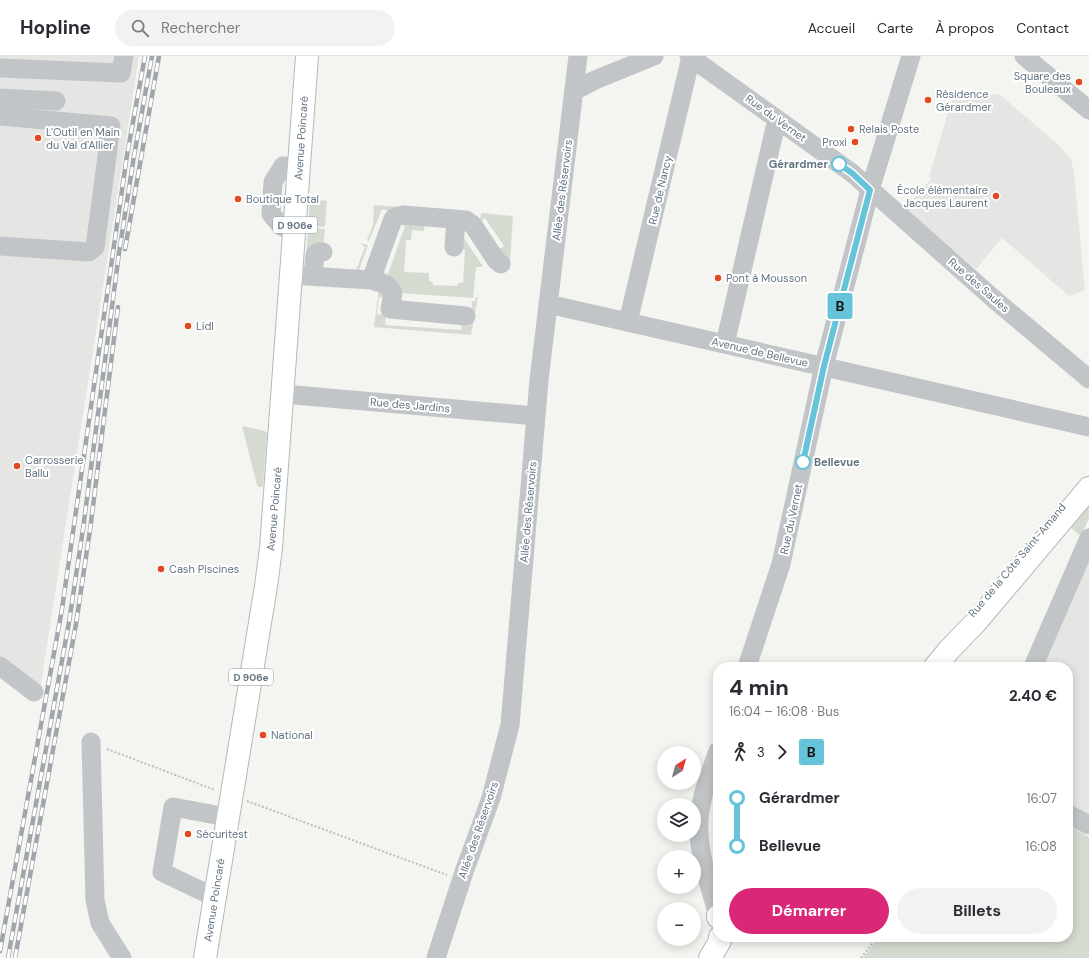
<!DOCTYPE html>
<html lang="fr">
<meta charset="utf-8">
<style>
:root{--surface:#fff;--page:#f2f2f3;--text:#2b2b33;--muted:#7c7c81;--line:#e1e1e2;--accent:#db2777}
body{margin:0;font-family:"DM Sans",sans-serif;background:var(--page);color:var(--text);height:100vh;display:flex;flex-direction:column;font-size:15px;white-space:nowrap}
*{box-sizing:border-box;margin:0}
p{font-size:13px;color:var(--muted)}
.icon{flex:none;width:22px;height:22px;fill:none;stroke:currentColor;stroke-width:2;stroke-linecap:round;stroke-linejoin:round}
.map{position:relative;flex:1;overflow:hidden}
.details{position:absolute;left:713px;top:606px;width:360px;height:280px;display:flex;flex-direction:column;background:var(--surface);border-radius:16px;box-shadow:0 2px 10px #0003}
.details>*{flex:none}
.badge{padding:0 8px;border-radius:3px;font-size:14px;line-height:26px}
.needle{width:26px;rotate:37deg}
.buttons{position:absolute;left:657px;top:690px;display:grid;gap:8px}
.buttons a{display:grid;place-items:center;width:44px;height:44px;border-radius:50%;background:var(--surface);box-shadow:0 2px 10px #0003;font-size:20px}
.map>.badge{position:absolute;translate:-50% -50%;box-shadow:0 0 0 2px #fff}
.legs{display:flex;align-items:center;gap:6px;height:44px;padding:0 16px;font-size:13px}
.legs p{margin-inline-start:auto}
.headline{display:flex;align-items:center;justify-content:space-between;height:68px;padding:0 16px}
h1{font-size:22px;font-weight:700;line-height:30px}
.cta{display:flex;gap:8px;margin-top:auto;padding:8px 16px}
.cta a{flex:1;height:46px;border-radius:24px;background:var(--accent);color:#fff;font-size:16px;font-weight:700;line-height:46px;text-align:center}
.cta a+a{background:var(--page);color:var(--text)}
ul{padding:0 16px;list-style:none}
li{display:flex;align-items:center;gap:14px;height:48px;font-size:15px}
li i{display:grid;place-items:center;width:6px;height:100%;margin:0 5px;background:currentColor}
li i::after{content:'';width:10px;height:10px;margin:-5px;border:3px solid;border-radius:50%;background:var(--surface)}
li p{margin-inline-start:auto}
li:first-child i{background:linear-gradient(#0000 50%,currentColor 0)}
li:last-child i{background:linear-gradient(currentColor 50%,#0000 0)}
header{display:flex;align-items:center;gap:24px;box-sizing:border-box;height:56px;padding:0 20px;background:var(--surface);border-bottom:1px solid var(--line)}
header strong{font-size:19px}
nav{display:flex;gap:22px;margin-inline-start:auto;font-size:14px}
.search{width:280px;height:36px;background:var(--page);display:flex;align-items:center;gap:10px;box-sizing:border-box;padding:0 14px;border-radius:22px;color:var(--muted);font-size:15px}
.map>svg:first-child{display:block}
.built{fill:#e5e5e3}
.green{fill:#d5dbd1}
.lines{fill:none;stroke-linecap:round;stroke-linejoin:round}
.major-casing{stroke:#b4b8bc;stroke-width:24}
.path{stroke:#bbbdbf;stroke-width:2;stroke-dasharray:2 2;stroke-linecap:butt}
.minor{stroke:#c1c5c8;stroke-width:19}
.major{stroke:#fff;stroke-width:22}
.rail-casing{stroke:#a0a6ab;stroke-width:4.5}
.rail{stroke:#fff;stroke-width:3;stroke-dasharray:9;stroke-linecap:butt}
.line-1-casing{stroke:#fff;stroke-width:9}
.line-1{stroke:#66c4da;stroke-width:6}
.poi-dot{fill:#e24922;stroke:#fff;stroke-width:1.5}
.stop-1-dot{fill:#fff;stroke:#66c4da;stroke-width:2}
.labels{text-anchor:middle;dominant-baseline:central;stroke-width:4;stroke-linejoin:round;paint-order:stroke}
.shield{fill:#fff;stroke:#929ea7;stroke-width:1}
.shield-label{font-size:10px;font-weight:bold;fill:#637481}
.poi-label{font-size:11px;fill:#637481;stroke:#fff;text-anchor:start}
.street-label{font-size:11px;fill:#637481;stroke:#fff}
.stop-label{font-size:11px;font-weight:bold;fill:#637481;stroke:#fff;text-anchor:end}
</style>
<header>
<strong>Hopline</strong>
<div class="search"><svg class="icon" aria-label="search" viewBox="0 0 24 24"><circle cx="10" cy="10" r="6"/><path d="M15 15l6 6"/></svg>Rechercher</div>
<nav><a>Accueil</a><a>Carte</a><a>À propos</a><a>Contact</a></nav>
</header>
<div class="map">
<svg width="1089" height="902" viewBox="0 0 1089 902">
<rect width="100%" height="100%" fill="#f4f4f0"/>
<path class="built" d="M0,0h139l-99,634 -40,-29z
M999,38l62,53 10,12 3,14 11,117 -16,6 -67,-58 -26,31 -72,-60 28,-31 -3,-1 23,-78z
M1089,482v287l-21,-11v-147h-35z"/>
<path class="green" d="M310,143l17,2 -2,26 -17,-2z
M374,149l24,2 -4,6 -12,-4 -13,32 -2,-1 6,-15z
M481,157l32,3 -3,46 -13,-11 7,-5 -19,-28 -5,3z
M425,164l-1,11 -12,-1 -1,10h-5l-2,32 25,1v8l4,1v3l25,1v-3h5l2,-33 -6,-1 1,-23 9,3 -8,5 22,32 -2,1h-5l-3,31 -73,-5 -21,-21 9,2 17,-48 -8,-3z
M308,172l17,1 -2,20 -18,23z
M360,187l8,2 -10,28 -2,-3 9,-23z
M379,232l7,10 -7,-1 -2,17 9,1 -1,10 76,5 1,-5 8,1 2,-25h3l1,-4h2l-7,38 -97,-8z
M242,370l23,5 2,2 -4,53 -1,1h-3l-2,-2z
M1089,449v13l-8,18 -11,-9z
M1068,769l21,12v121h-226l16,-21h189z"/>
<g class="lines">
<defs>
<path id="major" d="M935,611l14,-17 27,-28 113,-134
M718,860v1
M205,902l61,-372 5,-38 36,-492
M710,902l10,-17v-4"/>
</defs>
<use href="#major" class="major-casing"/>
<path class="path" d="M107,693l108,41
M247,745l200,74
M861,902l16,-21"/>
<path class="minor" d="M689,0l163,117 143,127 94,79
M1024,0l65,54
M0,12l121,5 3,-17
M574,35l21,-11 59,-24
M0,42l56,3
M0,60l111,10 -16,121 -6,5 -89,-6
M294,177l-13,-7 -10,-12 2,-32 10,-16 16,2
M454,191l2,-28
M291,219l80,5 16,5 6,8 -3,16 76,7
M313,220l2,-21 3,-3h5
M371,224l22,-61 4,-3 6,-1 63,5 7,5 23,35 5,4
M548,248l541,123
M628,266l63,-265
M725,288l52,-225
M283,338l253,22
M0,610l34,26
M747,611l34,-103 43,-198 46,-176 41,-134
M1033,611l56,-129
M91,686l4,158 5,23 22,35
M1068,758l21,11
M214,841l-52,-25 11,-65 54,10
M718,860c-7,-27 -18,-55 -19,-84 -2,-27 10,-56 19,-81
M436,902l28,-86 27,-74 19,-73 29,-345 39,-324"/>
<use href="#major" class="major"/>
<defs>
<path id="rail" d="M125,193l34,-193
M0,895l62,-342 65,-454 18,-99
M8,902l61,-336 14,-93 36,-276 15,-97 18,-100
M15,902l61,-334 14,-94 28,-223"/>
</defs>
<use href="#rail" class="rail-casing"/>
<use href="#rail" class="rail"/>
</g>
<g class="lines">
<defs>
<path id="line-1" d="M803,406l21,-96 46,-176 -18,-17 -13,-9"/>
</defs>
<use href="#line-1" class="line-1-casing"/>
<use href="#line-1" class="line-1"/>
</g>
<g class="poi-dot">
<circle cx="1079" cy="26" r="4"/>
<circle cx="928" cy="44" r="4"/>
<circle cx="851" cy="73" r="4"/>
<circle cx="38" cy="82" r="4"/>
<circle cx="855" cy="86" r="4"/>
<circle cx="996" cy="140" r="4"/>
<circle cx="238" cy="143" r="4"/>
<circle cx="718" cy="222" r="4"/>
<circle cx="188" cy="270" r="4"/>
<circle cx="17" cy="410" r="4"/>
<circle cx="161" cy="513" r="4"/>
<circle cx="263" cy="679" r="4"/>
<circle cx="188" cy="778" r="4"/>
</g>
<g class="stop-1-dot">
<circle cx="839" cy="108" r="7"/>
<circle cx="803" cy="406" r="7"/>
</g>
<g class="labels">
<g class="shield">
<rect x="273" y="161" width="44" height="16" rx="3"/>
<rect x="229" y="613" width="44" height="16" rx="3"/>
</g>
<g class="shield-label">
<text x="295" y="169">D 906e</text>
<text x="251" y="621">D 906e</text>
</g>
<g class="poi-label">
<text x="1071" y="20" text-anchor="end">Square des<tspan x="1071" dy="13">Bouleaux</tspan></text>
<text x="936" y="38">Résidence<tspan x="936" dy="13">Gérardmer</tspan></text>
<text x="859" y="73">Relais Poste</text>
<text x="46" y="76">L'Outil en Main<tspan x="46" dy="13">du Val d'Allier</tspan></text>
<text x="847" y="86" text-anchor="end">Proxi</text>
<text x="988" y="134" text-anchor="end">École élémentaire<tspan x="988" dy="13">Jacques Laurent</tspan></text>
<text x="246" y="143">Boutique Total</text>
<text x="726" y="222">Pont à Mousson</text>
<text x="196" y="270">Lidl</text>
<text x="25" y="404">Carrosserie<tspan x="25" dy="13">Ballu</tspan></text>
<text x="169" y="513">Cash Piscines</text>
<text x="271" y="679">National</text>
<text x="196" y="778">Sécuritest</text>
</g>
<g class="street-label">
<text transform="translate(776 62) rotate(36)">Rue du Vernet</text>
<text transform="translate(301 82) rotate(-86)">Avenue Poincaré</text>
<text transform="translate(562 134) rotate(-83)">Allée des Réservoirs</text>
<text transform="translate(660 134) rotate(-77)">Rue de Nancy</text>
<text transform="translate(979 229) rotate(41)">Rue des Saules</text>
<text transform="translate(760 296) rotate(13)">Avenue de Bellevue</text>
<text transform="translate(410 349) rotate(5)">Rue des Jardins</text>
<text transform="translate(274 453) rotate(-85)">Avenue Poincaré</text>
<text transform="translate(528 456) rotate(-85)">Allée des Réservoirs</text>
<text transform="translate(791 463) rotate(-78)">Rue du Vernet</text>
<text transform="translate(1017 504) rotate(-50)">Rue de la Côte Saint-Amand</text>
<text transform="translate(478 774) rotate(-71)">Allée des Réservoirs</text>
<text transform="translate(214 844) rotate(-81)">Avenue Poincaré</text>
</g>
<g class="stop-label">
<text x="828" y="108">Gérardmer</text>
<text x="814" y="406" text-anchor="start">Bellevue</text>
</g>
</g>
</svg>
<div class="buttons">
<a><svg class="needle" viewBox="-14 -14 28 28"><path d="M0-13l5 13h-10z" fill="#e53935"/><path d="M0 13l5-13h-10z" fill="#7c7c81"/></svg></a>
<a><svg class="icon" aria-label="layers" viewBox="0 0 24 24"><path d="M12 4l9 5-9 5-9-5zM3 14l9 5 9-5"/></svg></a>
<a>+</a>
<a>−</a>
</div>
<b class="badge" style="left:840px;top:250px;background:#66c4da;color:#111">B</b>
<section class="details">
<div class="headline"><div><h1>4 min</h1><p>16:04 – 16:08 · Bus</p></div><b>2.40 €</b></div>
<div class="legs"><svg class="icon" aria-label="walk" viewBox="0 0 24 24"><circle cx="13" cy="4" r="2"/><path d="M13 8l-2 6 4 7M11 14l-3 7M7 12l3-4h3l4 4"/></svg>3<svg class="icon" aria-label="forward" viewBox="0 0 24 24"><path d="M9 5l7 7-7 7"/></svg><b class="badge" style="background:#66c4da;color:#111">B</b></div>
<ul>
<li><i style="color:#66c4da"></i><b>Gérardmer</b><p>16:07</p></li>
<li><i style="color:#66c4da"></i><b>Bellevue</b><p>16:08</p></li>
</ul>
<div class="cta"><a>Démarrer</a><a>Billets</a></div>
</section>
</div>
